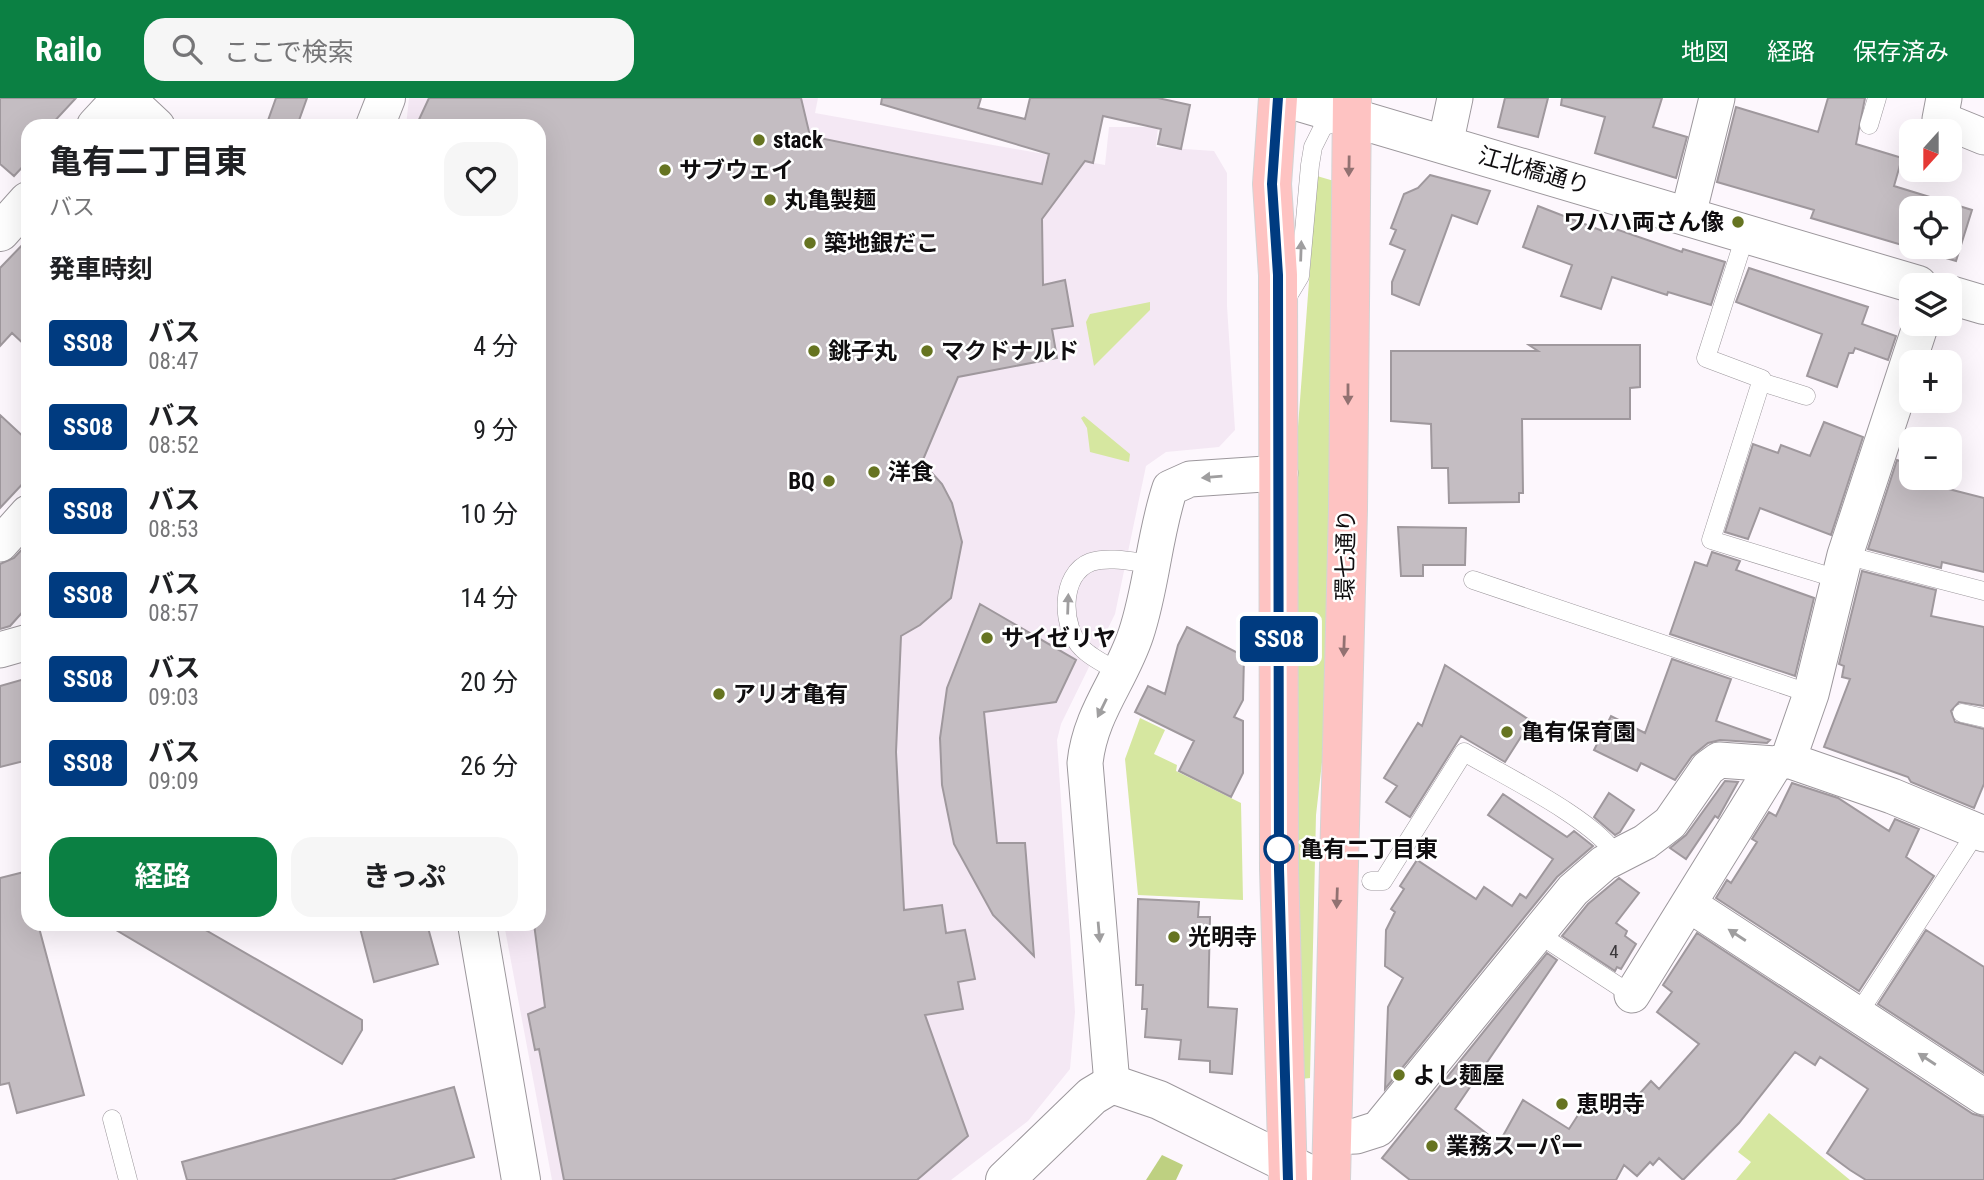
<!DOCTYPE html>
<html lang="ja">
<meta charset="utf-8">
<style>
:root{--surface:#fff;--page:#f6f6f6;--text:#202124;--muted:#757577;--accent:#0b8043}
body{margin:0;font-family:"Roboto Condensed","Noto Sans JP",sans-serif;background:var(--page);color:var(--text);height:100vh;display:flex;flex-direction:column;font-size:26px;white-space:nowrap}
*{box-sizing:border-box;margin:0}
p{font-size:23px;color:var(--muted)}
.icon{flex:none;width:38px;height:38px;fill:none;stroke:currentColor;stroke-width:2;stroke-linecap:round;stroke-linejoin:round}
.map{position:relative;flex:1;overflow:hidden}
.details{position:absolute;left:21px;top:21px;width:525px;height:812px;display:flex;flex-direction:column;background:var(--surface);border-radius:21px;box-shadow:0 7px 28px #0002}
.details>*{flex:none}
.badge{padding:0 14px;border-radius:5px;font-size:24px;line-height:46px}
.needle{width:46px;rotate:201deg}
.buttons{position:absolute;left:1899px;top:21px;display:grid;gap:14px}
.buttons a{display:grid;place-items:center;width:63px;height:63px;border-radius:14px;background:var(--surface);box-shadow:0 7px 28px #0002;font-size:35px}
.map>.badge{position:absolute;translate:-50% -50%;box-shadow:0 0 0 4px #fff}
h2{padding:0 28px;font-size:26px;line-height:63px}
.round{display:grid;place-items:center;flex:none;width:74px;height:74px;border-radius:21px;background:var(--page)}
.summary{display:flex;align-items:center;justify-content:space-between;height:119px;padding:0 28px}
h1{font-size:33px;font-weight:700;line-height:52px}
.button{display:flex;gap:14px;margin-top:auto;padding:14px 28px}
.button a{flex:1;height:80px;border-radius:21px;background:var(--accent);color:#fff;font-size:28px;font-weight:700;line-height:80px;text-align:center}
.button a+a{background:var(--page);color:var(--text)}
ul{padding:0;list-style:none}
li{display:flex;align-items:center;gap:21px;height:84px;padding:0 28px}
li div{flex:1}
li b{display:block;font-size:26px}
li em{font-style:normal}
li .badge{min-width:77px;font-weight:700;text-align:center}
header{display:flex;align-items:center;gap:42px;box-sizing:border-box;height:98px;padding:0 35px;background:var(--accent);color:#fff}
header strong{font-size:33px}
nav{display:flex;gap:38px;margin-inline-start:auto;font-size:24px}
.search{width:490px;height:63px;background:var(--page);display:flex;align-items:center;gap:18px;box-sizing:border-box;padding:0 24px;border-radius:21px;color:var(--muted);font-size:26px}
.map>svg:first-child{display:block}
.built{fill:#f4e8f4}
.green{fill:#d6e7a0}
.forest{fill:#bed081}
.building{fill:#c4bdc2;stroke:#9f989d;stroke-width:2;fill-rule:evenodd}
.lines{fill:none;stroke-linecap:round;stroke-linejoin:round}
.service-casing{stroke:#9c979c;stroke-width:19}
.minor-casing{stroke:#9c979c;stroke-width:37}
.tertiary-casing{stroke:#9c979c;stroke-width:40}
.secondary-casing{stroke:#9c979c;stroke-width:40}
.primary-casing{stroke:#d4d3d4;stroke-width:40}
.service{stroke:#fff;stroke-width:18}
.minor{stroke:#fff;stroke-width:35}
.tertiary{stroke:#fff;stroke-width:38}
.secondary{stroke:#fff;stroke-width:38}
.primary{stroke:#fec3c2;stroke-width:38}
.oneway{fill:#927171}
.oneway2{fill:#9f9e9f}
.line-casing{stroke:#fff;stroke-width:16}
.line{stroke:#003b80;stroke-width:10}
.poi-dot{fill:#667421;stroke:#fff;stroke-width:2.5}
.stop-dot{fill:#fff;stroke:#003b80;stroke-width:3.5}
.labels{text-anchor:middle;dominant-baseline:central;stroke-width:5;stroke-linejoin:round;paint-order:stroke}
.number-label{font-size:19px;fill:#3c393c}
.poi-label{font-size:23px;font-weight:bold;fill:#0f0d0f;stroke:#fff;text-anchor:start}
.street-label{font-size:23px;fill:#0f0d0f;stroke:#fff}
.stop-label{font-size:23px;font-weight:bold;fill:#0f0d0f;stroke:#fff;text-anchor:start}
</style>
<header>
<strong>Railo</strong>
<div class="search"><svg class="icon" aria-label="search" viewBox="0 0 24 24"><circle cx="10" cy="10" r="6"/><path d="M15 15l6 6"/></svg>ここで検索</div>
<nav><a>地図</a><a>経路</a><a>保存済み</a></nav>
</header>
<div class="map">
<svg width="1984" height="1082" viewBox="0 0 1984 1082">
<rect width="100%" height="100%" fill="#fdf7fd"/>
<path class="built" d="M409,0h409l-3,15 290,52 4,-38h49l-2,20 58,4 13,22v133l8,124 -16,17 -53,5 -20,14 -31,148 -54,110 -4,16 18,272 -5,57 -42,52 -77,59h-399l-48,-256h35v-798h-133z"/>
<path class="green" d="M1317,78l17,5 -4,511 -14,123 -6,263 -9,1 -8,-191 3,-435z
M1150,204v8l-56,56 -8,-44 4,-8z
M1084,318l46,38 -1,8 -39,-10 -3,-24 -6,-10z
M1140,620l25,12 -11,24 23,11 -1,6 65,32 2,97 -105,-5 -13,-136z
M1769,1015l81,67h-114l15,-18 -13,-10z"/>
<path class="forest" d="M1162,1057l21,10 -7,15h-30z"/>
<path class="building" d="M0,0h76l-26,28h-22v35l-14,15 -14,-12z
M276,0h31l-10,28h-31z
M429,0h372l9,38 232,48 7,-30 -168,-50 1,-6h99l-3,10 47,11 5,-21h128l32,7 -9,44 -23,-5 3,-15 -58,-13 -10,47 -8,-2 -43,58 1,66 22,-5 8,46 -21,3 5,29 -99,19 -36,85 20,22 10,19 10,39 -11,56 -31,27 -19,11 -5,116 8,158 38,-5 4,28 19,-3 10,49 -17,3 5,27 -38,6 43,121 -51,44h-353l-25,-131 -4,1 -7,-36 17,-7 -11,-83h5v-798h-123z
M1505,0h43l-10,39 -40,-10z
M1562,0h100l-9,29 34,10 -11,41 -81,-25 10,-36 -44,-12z
M1828,0h37l-9,46 46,14 -8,28 78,24 -16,51 -145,-43 3,-8 -97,-28 19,-75 82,25zM1911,110h39v39h-39z
M1430,77l60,16 -13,33 -25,-9 -33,90 -27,-11v-12l13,-32 -15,-6 6,-14 -5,-2 13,-34 14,-6z
M1538,108l67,26 2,-6 75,26 1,-3 42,13 -14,43 -43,-13 -1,3 -55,-18 -11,32 -40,-13 11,-31 -49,-18z
M28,141v109l-16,-15 -12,13v-78z
M1749,170l119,39 -6,17 34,12 -8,24 -33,-12 -2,5h-4l-12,34 -30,-11 15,-42 -86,-32z
M1529,247h111v42l-10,1v31h-108l1,74h-4v9l-70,1 -1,-35h-16l-1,-44 -40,-3v-70h147z
M0,317l28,26v37l-28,30z
M1824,324l39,15 -32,98 -71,-27 -12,31 -23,-7 28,-88 25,9 3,-8 29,11z
M1897,362l14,5v13h21l-3,6 55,14v74l-42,-10 -1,6 -73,-19z
M1398,429l68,1 -1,37h-42v11h-22z
M28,445v63l-18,20 -10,3v-65l14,-6z
M1712,454l28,9 -4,9 78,28 -19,78 -125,-42 25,-72 12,4z
M1862,473l74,19 -5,26 53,11v79l-25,-4 -8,9 4,11 29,7v55l-10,24 -63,-26 -3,-5 -84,-30 26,-68 -8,-2 2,-11 -5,-2z
M980,506l96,56 -20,42 -72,10 13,131h28l9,113 -41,-41 -39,-71 -12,-59 -2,-47 7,-50z
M1187,529l57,29 -1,44 -9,17 9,4v52l-12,24 -52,-26 15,-30 -59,-29 13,-26 17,8 13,-49z
M1672,561l59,20 -15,42 54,19 -3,3 -47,-3 -12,3 -16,13 -17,24 -34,-17 -4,8 -43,-21 17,-34 34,17z
M1445,567l86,56 -26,41 -44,-26 -51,81 -24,-15 11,-16 -13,-8 34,-55 4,3z
M28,580v82l-28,7v-81z
M1725,683l13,1 -20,36 -3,-2 -29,43 -16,-11 16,-13z
M1792,685l46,15 51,33 6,-12 24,10 -13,28 28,19 -75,115 -143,-93 11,-18 4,3 26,-41 -5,-3 17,-27 7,4z
M1609,695l25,17 -14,22 -5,3 -21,-18z
M1503,696l64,43 7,-6 19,15 -36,31 -172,212 3,-82 15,-29 -18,-12 1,-36 9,-18 -4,-3 13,-20 -4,-3 17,-26 59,39 8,-12 28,19 8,-12 6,4 27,-39 -65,-44z
M24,774l4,16v36h10l46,171 -67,18 -8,-30 -9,2v-207z
M1619,780l20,15 -23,30 11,8 -2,5 11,8 -15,25 -4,-2 -2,4 -53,-35 26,-32z
M1138,801l61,3 -1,15h12l-2,90 29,2 -5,65 -22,-2v-11l-31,-2 2,-19 -36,-3 2,-28h-5l1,-24h-7z
M106,826h89l167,96v10l-20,34z
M359,826h68l11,40 -64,18z
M1926,832l58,37v106l-106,-69z
M1697,835l276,181 11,3v63h-118l-16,-10 -23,-17 41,-64 -48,-32 -5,8 -20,-13 -56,71 -56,57 -24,-22 -6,7 -3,-3 -13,14 -13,-11 -8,15h-206l-28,-22 165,-205 10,7 -102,149 44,34 24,-43 46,29 22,-34 31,18 29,-32 8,8 40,-45 -42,-32 15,-20 -9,-7z
M454,989l20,70 -83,23h-204l-5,-18z"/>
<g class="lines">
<defs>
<path id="service" d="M1869,27l8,-27
M1746,135l-40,125 56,21 -51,161 127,39
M1285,203l15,-25 10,-111 3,-18 10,-20 20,-8
M1761,284l45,14
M1845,457l139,36
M1473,482l338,114
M1119,574c-12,-7 -28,-14 -37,-24 -21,-20 -23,-74 9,-86 18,-6 43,0 61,2
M1962,615l22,5
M1371,783h12l81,-129c39,23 134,69 153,105
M1537,835l95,62
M1858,916l119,-183
M112,1021l16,61"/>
<path id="minor" d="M127,0l30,28
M1944,0l-4,21 44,18
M1445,47l10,-47
M1688,117l29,-117
M0,446l28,-31
M0,552l28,-8
M1788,662l104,36 92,38
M1690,807l294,192
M1632,897l143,-231 13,-4 23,-66 34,-139 76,-231
M1112,986l-27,-321c5,-50 36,-83 51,-129 16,-48 18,-98 34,-146l20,-9 90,-6
M1332,1039l24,-1 22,-7 195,-239 31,-27 41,-21 25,-19 38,-55 11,-8 56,4"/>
<path id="tertiary" d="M96,28l26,-28
M375,28l11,-28
M0,134l28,-31
M477,826l44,256
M1005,1082l87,-84 20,-12 47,16 162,80"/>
<path id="secondary" d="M1286,0l632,187
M1950,197l34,10"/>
<path id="primary" d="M1278,0l-6,86 6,91 1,594 9,311
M1331,1082l17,-670 4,-412"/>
</defs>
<use href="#service" class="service-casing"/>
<use href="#minor" class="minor-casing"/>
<use href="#tertiary" class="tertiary-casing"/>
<use href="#secondary" class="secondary-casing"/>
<use href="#primary" class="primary-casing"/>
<use href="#service" class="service"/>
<use href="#minor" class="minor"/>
<use href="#tertiary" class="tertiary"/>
<use href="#secondary" class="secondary"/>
<use href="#primary" class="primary"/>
</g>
<defs><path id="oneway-solid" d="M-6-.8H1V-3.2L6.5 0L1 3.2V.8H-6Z" transform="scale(1.75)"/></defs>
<g class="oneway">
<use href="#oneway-solid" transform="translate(1349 68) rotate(91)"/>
<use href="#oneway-solid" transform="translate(1348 296) rotate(90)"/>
<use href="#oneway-solid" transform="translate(1344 548) rotate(92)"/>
<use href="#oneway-solid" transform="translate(1337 800) rotate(92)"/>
</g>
<g class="oneway2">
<use href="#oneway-solid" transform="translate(1301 153) rotate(-88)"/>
<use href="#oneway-solid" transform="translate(1212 379) rotate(175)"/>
<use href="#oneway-solid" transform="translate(1068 506) rotate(-88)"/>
<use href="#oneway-solid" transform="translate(1102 610) rotate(116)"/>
<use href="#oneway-solid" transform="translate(1099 834) rotate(85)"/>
<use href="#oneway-solid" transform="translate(1737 837) rotate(-147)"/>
<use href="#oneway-solid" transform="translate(1927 961) rotate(-147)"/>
</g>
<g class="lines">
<defs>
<path id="line" d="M1278,0l-6,86 6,91 1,594 9,311"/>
</defs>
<use href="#line" class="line-casing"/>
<use href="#line" class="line"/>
</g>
<g class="poi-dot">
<circle cx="759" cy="42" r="7"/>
<circle cx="665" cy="72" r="7"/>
<circle cx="770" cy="102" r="7"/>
<circle cx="1738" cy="124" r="7"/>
<circle cx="810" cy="145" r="7"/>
<circle cx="814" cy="253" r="7"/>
<circle cx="927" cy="253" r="7"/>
<circle cx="874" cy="374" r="7"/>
<circle cx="829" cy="383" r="7"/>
<circle cx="987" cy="540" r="7"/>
<circle cx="719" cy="596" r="7"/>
<circle cx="1507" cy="634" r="7"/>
<circle cx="1174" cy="839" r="7"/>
<circle cx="1399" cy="977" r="7"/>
<circle cx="1562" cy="1006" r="7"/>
<circle cx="1432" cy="1048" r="7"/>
</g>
<circle class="stop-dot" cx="1279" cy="751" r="14"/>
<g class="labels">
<g class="number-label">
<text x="1614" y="853">4</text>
</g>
<g class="poi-label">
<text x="773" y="42">stack</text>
<text x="679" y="72">サブウェイ</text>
<text x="784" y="102">丸亀製麺</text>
<text x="1724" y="124" text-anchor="end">ワハハ両さん像</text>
<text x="824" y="145">築地銀だこ</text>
<text x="828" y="253">銚子丸</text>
<text x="941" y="253">マクドナルド</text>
<text x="888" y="374">洋食</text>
<text x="815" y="383" text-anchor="end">BQ</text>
<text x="1001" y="540">サイゼリヤ</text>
<text x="733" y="596">アリオ亀有</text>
<text x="1521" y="634">亀有保育園</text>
<text x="1188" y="839">光明寺</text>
<text x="1413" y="977">よし麺屋</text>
<text x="1576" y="1006">恵明寺</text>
<text x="1446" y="1048">業務スーパー</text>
</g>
<g class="street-label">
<text transform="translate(1534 73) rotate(16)">江北橋通り</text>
<text transform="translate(1346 457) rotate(-89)">環七通り</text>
</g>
<g class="stop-label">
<text x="1300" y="751">亀有二丁目東</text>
</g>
</g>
</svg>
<div class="buttons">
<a><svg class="needle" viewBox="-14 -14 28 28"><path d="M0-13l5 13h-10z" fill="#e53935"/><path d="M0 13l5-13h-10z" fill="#757577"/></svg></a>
<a><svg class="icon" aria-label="locate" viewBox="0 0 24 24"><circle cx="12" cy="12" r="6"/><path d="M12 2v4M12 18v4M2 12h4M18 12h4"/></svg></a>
<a><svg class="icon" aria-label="layers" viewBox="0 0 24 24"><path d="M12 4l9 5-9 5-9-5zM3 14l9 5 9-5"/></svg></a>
<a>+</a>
<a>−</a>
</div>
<b class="badge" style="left:1279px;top:541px;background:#003b80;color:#fff">SS08</b>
<section class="details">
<div class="summary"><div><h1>亀有二丁目東</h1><p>バス</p></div><a class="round"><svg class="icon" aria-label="heart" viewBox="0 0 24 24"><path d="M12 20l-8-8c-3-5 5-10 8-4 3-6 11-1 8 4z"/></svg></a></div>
<h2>発車時刻</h2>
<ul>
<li><span class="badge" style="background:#003b80;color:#fff">SS08</span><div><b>バス</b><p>08:47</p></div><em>4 分</em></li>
<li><span class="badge" style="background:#003b80;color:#fff">SS08</span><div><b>バス</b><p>08:52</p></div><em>9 分</em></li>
<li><span class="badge" style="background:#003b80;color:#fff">SS08</span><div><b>バス</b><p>08:53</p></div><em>10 分</em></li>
<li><span class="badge" style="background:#003b80;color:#fff">SS08</span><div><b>バス</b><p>08:57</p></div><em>14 分</em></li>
<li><span class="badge" style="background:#003b80;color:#fff">SS08</span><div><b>バス</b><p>09:03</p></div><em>20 分</em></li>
<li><span class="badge" style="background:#003b80;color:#fff">SS08</span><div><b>バス</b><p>09:09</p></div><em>26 分</em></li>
</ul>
<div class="button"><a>経路</a><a>きっぷ</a></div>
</section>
</div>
